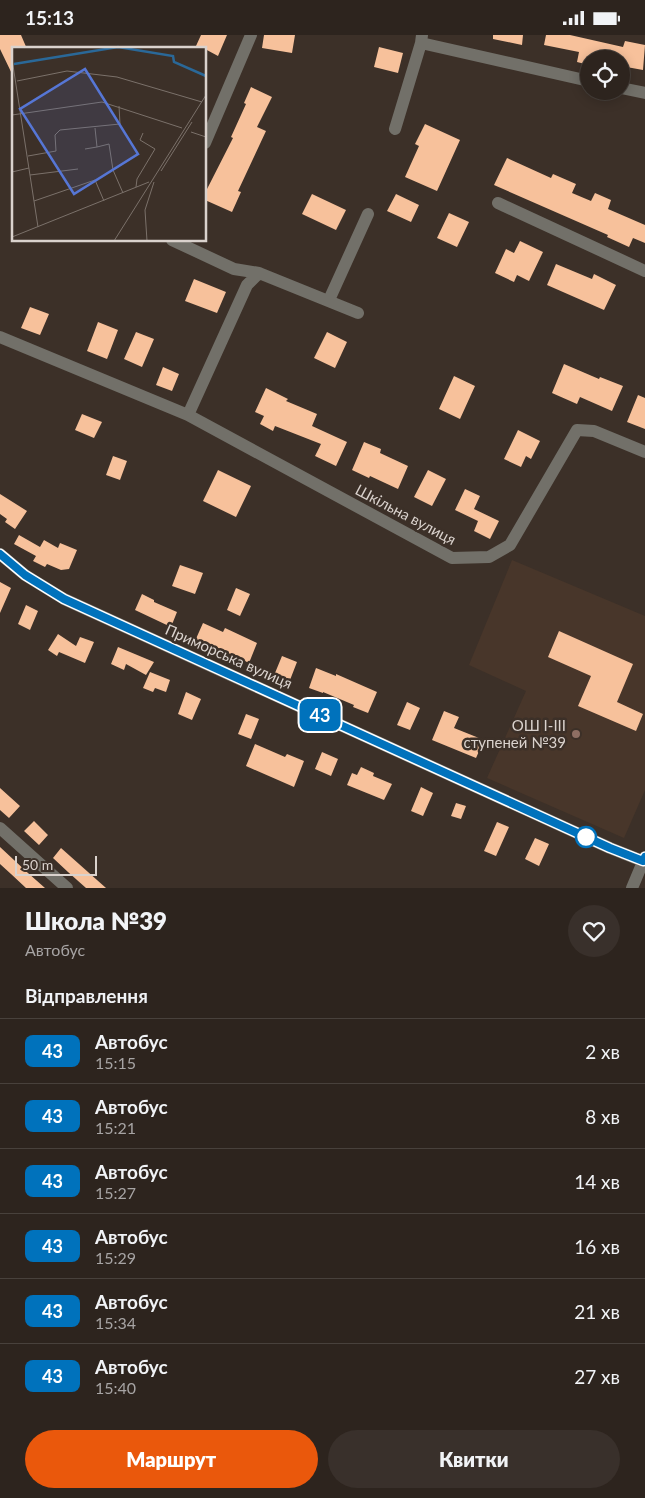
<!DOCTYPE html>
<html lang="uk">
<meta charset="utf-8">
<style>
:root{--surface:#2d241e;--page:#39302b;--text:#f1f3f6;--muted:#a7a4a4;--line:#48413c;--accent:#ea580c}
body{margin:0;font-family:Lato,sans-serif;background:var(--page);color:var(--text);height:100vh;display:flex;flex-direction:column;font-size:19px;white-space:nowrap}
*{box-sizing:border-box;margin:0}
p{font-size:16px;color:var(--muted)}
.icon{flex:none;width:28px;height:28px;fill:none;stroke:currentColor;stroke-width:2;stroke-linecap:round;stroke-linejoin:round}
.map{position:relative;height:853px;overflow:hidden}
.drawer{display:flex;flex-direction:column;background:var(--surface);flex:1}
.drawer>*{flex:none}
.badge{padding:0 10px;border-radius:8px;font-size:18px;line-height:32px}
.tools{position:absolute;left:580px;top:15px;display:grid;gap:10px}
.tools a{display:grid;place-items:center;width:50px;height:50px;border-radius:50%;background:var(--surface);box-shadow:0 2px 12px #0003,0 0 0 1px var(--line);font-size:25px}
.scale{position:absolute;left:15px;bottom:12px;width:82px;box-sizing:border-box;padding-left:5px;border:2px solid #dad2cd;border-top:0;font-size:14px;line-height:18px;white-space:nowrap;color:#dad2cd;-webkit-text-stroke:4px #3c3028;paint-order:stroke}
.map>.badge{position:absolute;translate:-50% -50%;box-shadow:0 0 0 2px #fff}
h2{padding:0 25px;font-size:19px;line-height:45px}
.round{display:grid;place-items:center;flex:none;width:52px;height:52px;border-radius:26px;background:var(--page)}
.summary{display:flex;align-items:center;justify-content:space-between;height:85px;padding:0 25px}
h1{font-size:24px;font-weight:800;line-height:38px}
.button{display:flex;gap:10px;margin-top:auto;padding:10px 25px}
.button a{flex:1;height:58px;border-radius:30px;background:var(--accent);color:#fff;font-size:20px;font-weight:800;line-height:58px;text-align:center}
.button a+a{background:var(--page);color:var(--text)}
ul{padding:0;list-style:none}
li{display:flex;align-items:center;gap:15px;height:65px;padding:0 25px;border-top:1px solid var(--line)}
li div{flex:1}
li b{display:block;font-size:19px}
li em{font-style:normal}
li .badge{min-width:55px;font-weight:700;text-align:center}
.status{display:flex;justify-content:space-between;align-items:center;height:35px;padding:0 25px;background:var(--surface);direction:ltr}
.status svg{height:14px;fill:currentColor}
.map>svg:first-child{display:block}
.built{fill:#48362a}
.building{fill:#f7c19b}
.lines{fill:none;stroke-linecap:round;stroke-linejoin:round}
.minor{stroke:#727069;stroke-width:12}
.line-casing{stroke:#fff;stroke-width:11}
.line{stroke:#0072bc;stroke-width:8}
.education-dot{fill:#8d6e63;stroke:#3c3028;stroke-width:2}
.stop-dot{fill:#fff;stroke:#0072bc;stroke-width:2.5}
.labels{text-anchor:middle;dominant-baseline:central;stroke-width:5;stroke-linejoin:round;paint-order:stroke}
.street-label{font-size:15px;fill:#dad2cd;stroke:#3c3028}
.poi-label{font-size:15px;fill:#dad2cd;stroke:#3c3028;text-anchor:end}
.inset-river{fill:none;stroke:#2a6898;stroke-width:2.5}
.inset-road{fill:none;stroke:#7b716a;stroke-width:1}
.view{fill:#5676d5;fill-opacity:0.15;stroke:#5676d5;stroke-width:2.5}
.inset-edge{fill:none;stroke:#dad2cd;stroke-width:2.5}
</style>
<div class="status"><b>15:13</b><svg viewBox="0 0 49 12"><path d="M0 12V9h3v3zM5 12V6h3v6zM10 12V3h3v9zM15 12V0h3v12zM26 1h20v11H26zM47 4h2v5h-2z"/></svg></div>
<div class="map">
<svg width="645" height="853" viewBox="0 0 645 853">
<rect width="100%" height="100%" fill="#3c3028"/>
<path class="built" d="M512,525l133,56v174l-21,48 -137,-60 39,-87 -57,-26z"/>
<path class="building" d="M0,0h21l6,14h-13v29l-14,-29z
M201,0h26l-9,21 -13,-7 -9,-3z
M264,0h31l-3,18 -30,-5z
M493,0h30l-1,10 -29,-6z
M546,0h24l53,12 2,-6 20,4 -2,25 -22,-4v-7h-32v6l-12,-3 2,-10 -35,-7z
M379,12l24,6 -5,20 -24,-6z
M251,52l21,10 -15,30 9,4 -28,60 3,1 -9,20 -27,-12v-7l28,-55 -2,-1 15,-33 -2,-1z
M425,89l35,16 -23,51 -32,-14 14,-31 -4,-2z
M507,123l44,20 2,-4 23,10 -4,9 19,8 4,-8 16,7 -3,9 37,16v18l-12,-5 -4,9 -22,-10 1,-2 -114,-50z
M312,159l34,16 -10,20 -34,-16z
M396,159l23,11 -8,17 -24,-11z
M449,178l20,9 -12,25 -20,-9z
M520,206l23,11 -14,29 -12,-6 -3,7 -19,-9 11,-24 8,4z
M556,229l36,15 2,-5 22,11 -12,25 -57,-25z
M194,244l32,13 -9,21 -32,-12z
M30,272l19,7 -9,21 -19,-7z
M98,287l20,8 -11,29 -20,-8z
M136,297l18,7 -12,28 -18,-8z
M327,297l20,10 -12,26 -21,-10z
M564,329l35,15 1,-2 23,9 -11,25 -32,-14 -3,7 -25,-11z
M163,332l16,7 -7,17 -16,-6z
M454,341l21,10 -15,33 -21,-10z
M266,353l22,11 -2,2 31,13 -5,12 35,16 -11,24 -21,-10 6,-12 -46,-18 -2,5 -13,-7 4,-8 -9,-4z
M638,360l7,3v31l-18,-7z
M82,379l20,8 -8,16 -19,-8z
M518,395l22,11 -9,18 -5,-3 -5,11 -17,-8z
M364,407l17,7 -1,4 28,13 -10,23 -28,-13 -1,2 -17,-8z
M113,421l14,5 -7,19 -14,-5z
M218,435l33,16 -15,31 -33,-16z
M428,435l18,9 -14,27 -18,-9z
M465,454l15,7 -6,13 25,12 -9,18 -16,-8 4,-10 -23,-11z
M0,459l27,17 -12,18 -10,-7 2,-3 -7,-5z
M19,500l21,12 4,-7 14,8 2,-5 17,7 -8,19 -8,1 -14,-6 -2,3 -12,-6 3,-5 -22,-12z
M180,530l23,8 -8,21 -23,-8z
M0,547l11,6 -11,25z
M236,553l14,6 -10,22 -13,-6z
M142,559l12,6v2l23,10 -6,15 -36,-17z
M26,570l12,6 -8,19 -12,-6z
M203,588l20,9 2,-4 32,15 -8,20 -39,-19 -1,2 -14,-5z
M559,596l74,33 -16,38 26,12 -7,17 -58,-25 13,-30 -43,-19z
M58,599l18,12 4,-9 14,5 -9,21 -26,-11 -2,4 -9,-6z
M118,612l36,15 -8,13 -20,-11 -2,6 -13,-6z
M282,621l15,6 -7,18 -15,-7z
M316,633l20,8v-2l41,18 -9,21 -15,-6 1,-2 -31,-13v1l-14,-5z
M150,637l20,8 -4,12 -11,-4 -2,4 -10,-4z
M186,657l15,7 -9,21 -14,-6z
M407,667l13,6 -10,22 -13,-5z
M444,676l15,6 -5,11 30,12 -8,18 -44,-18z
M246,679l13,5 -8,20 -13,-5z
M255,709l30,13 2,-3 17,7 -10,26 -48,-21z
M322,717l16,7 -7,17 -16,-7z
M361,732l13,6 -1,3 19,8 -8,16 -37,-15 5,-12 5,2z
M421,752l12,6 -10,23 -12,-5z
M0,753l20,18 -11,12 -9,-8z
M456,768l10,3 -5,13 -10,-3z
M34,786l14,14 -9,10 -15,-14z
M497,787l12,5 -13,29 -12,-5z
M535,803l14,6 -10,22 -14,-7z
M0,812l28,26 17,15h-19l-15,-14 -11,-10z
M61,813l45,40h-20l-18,-16 -15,-14z"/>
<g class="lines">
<path class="minor" d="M422,0l-1,8 168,38
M621,53l24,5
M395,94l26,-86
M205,108l46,-108
M498,168l147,68
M172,205l62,29 25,4
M329,265l39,-86
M0,302l188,78 264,143 37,-1 21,-12 67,-115 17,1 51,21
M188,380l59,-130 12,-12 99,40
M0,519l25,21 39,24 546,249 35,14
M0,793l67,60
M632,853l13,-31"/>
</g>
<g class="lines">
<defs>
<path id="line" d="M0,519l25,21 39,24 546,249 33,13 2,-4"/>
</defs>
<use href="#line" class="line-casing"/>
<use href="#line" class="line"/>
</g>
<circle class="education-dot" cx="576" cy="699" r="5"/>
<circle class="stop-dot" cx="586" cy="802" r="10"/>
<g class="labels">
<g class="street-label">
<text transform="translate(406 479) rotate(28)">Шкільна вулиця</text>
<text transform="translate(229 621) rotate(24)">Приморська вулиця</text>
</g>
<g class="poi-label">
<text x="566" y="690">ОШ I-III<tspan x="566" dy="17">ступеней №39</tspan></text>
</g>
</g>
<g transform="translate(12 12)">
<rect width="194" height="194" fill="#3c3028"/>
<path class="inset-river" d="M2,17l104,-17 55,9 1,6 32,14"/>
<path class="inset-road" d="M0,12l26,168M5,34l50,-10 50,6 85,25M0,68l90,-13 80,26M179,85l15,5M85,100l12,-3 4,26 10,23M73,102l12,-2 -2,-19M16,109l28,-5 -1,-16 5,-5 60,-6 -1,-18M149,124l31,-49M0,125l17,-4M18,128l48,-6M124,140l1,-8 18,-30 -15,-9 3,-7M22,154l61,-21 9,21M0,190l137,-55M102,194l92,-146M135,194l-2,-31 9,-28"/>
<path class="view" d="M73,22l53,85 -64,40 -54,-85z"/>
<rect width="194" height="194" class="inset-edge"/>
</g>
</svg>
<div class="tools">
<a><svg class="icon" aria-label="locate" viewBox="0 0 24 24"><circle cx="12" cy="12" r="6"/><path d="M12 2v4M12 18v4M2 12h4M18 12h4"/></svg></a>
</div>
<div class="scale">50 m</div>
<b class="badge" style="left:320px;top:680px;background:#0072bc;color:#fff">43</b>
</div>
<section class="drawer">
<div class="summary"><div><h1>Школа №39</h1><p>Автобус</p></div><a class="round"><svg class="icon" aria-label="heart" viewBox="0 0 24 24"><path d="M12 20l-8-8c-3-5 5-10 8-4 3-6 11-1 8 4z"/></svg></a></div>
<h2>Відправлення</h2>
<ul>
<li><span class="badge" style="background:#0072bc;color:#fff">43</span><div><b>Автобус</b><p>15:15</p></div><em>2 хв</em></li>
<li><span class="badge" style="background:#0072bc;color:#fff">43</span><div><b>Автобус</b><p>15:21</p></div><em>8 хв</em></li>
<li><span class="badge" style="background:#0072bc;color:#fff">43</span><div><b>Автобус</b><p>15:27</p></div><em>14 хв</em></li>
<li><span class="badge" style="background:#0072bc;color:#fff">43</span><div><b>Автобус</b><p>15:29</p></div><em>16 хв</em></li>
<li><span class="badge" style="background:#0072bc;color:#fff">43</span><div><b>Автобус</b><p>15:34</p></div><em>21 хв</em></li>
<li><span class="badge" style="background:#0072bc;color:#fff">43</span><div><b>Автобус</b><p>15:40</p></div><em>27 хв</em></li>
</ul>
<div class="button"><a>Маршрут</a><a>Квитки</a></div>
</section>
